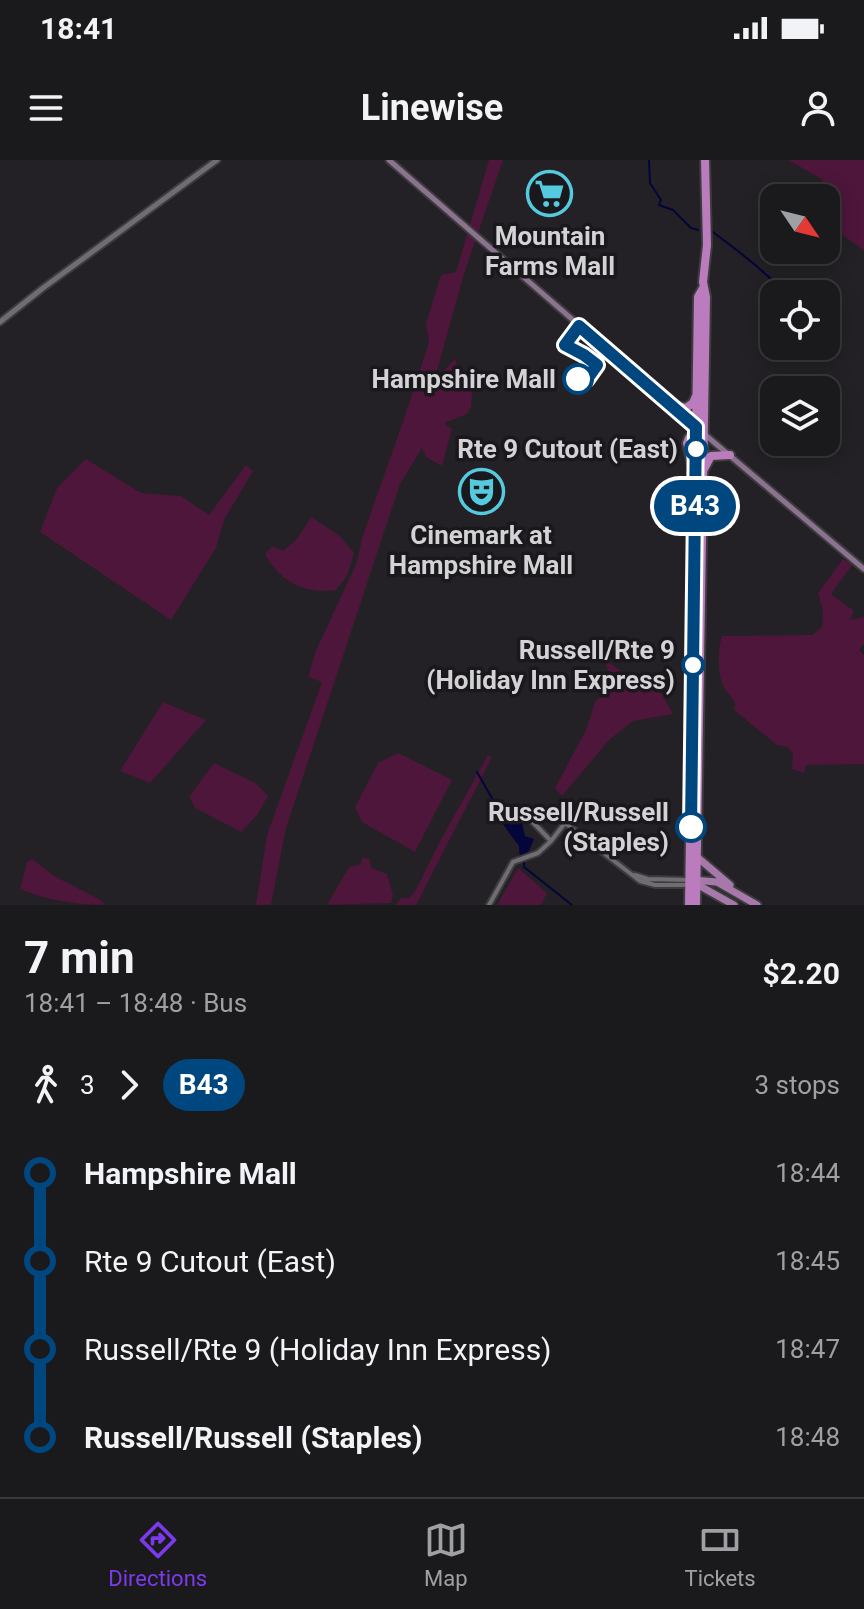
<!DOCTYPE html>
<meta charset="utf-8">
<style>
:root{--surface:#1a191c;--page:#232225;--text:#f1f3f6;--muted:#9fa0a3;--line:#38383b;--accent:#7c3aed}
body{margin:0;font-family:Roboto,sans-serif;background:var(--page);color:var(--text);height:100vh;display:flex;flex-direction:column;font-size:30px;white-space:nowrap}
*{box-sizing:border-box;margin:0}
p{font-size:26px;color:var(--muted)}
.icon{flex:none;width:44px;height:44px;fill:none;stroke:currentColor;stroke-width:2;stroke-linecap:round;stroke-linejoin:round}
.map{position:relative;height:745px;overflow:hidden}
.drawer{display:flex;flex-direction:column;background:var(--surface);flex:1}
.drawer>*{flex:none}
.badge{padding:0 16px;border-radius:26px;font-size:28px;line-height:52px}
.needle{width:52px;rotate:125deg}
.fabs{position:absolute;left:760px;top:24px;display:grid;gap:16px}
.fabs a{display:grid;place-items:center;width:80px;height:80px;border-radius:16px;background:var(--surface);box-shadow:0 4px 20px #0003,0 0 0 2px var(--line);font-size:40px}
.map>.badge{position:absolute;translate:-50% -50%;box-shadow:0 0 0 4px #fff}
.legs{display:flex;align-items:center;gap:12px;height:88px;padding:0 24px;font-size:26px}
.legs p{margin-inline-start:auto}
.headline{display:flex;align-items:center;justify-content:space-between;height:136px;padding:0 24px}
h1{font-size:44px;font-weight:700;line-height:60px}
ul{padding:0 24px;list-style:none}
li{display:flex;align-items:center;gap:28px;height:88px;font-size:30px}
li i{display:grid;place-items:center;width:12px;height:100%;margin:0 10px;background:currentColor}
li i::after{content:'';width:20px;height:20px;margin:-10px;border:6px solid;border-radius:50%;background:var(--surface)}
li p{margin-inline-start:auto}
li:first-child i{background:linear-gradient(#0000 50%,currentColor 0)}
li:last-child i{background:linear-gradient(currentColor 50%,#0000 0)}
.status{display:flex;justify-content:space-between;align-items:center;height:56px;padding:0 40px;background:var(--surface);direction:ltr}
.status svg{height:22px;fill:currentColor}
header{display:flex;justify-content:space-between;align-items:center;height:104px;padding:0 24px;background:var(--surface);font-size:36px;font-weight:700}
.tab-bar{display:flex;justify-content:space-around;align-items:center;height:112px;border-top:2px solid var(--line);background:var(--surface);font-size:22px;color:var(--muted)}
.tab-bar a{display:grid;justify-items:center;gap:4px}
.tab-bar .selected{color:var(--accent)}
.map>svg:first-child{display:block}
.green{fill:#4d163a}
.water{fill:#04053b}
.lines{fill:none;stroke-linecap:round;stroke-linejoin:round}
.stream{stroke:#04053b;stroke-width:2}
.minor-casing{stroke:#3c3b3e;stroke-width:8}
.tertiary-casing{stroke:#3c3b3e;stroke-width:9}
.secondary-casing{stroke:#3c3b3e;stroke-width:9}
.primary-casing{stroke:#3c3b3e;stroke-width:11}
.trunk-casing{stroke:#3c3b3e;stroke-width:12}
.minor{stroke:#6f6d71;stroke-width:4}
.tertiary{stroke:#6f6d71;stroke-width:5}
.secondary{stroke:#8b728e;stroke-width:5}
.primary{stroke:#a778aa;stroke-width:7}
.trunk{stroke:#ba7cbd;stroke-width:8}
.line-1-casing{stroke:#fff;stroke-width:18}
.line-1{stroke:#00467f;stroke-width:12}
.stop-1-dot{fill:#fff;stroke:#00467f;stroke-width:4}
.labels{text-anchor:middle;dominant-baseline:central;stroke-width:7;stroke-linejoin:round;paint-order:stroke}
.poi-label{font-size:26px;font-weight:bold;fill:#d3d2d4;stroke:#1a181c}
.stop-label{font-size:26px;font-weight:bold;fill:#d3d2d4;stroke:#1a181c;text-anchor:end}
</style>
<div class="status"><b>18:41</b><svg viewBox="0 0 49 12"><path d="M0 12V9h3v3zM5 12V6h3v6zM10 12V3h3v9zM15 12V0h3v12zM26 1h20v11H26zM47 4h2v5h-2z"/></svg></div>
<header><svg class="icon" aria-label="menu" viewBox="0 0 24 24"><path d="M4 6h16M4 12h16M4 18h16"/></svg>Linewise<svg class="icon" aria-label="person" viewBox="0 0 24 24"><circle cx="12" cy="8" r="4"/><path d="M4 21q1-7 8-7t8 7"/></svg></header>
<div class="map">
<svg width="864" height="745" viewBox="0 0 864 745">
<rect width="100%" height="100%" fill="#232125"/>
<path class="green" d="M489,0h14l-39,114 -30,107 21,-22 5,13 14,-1 -3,36 -4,7 -23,9 8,6 -10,37 -16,-9 -4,-9 -22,36 -114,344 -15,77h-15l11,-70 55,-153 -14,-5 7,-24 42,-91 5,-24 43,-122 24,-74 -3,-18 15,-49 15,-3z
M788,0h76v90l-38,-26v-26h-16l13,-18z
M86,299l55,34 40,3 28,19 37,-50 7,6 -29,49 -8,28 -45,72 -131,-88 17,-44z
M311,357l29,19 14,17 -7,23 -11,14c-31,5 -57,-9 -71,-36l8,-8 10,5 14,-12z
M843,399l9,6 -21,29 23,17 -4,9 14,-3v27l-5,6 5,5v109l-58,1 -2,8 -12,-4 1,-15 -5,-7 -11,-2 -43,-35 1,-6c-3,-7 -7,-11 -11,-16 -7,-12 -6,-40 -2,-52l90,-1 10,-8 1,-17 -5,-17z
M605,500l23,16 21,6 12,11 12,21 -40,7 -24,19 -47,56 -7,-8 31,-58 10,-30 18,-14 2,-6 -8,-10z
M163,542l43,18 -56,63 -30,-12z
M398,593l54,27 -37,72 -53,-30 -7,-15 23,-44z
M488,595l4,2 -76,148h-20l5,-7h8l7,-8 22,-45z
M214,603l41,20 13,13 -11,19 -16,17 -46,-24 -6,-11z
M362,698l8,1 1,9 16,6 6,21 -2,8 -64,2 22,-38 11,-2z
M32,699l22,17 45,23 6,6c-30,0 -57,-5 -85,-16l7,-27z
M518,708l29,25 -6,12h-44z"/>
<path class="water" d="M501,653l20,6 4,17 9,3 -10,24h-4l-1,-17 -20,-27z"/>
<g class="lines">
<path class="stream" d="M649,0l1,23 11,17 -2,5 14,5 18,18 7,2
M713,72c14,11 28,21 41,32 16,13 26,27 47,30
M477,612l20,35
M524,702v5l48,38"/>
<defs>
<path id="minor" d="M551,681l14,-18 75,58 15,4h33
M635,715l13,4 42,1
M489,745l24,-43 25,-9 13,-12 -24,-25 -22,-8"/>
<path id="tertiary" d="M0,162l43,-34 174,-128"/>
<path id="secondary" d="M389,0l306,266
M703,273l161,136"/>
<path id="primary" d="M697,697l33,28
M693,720l24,2 40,23
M693,725l7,1 34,19"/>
<path id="trunk" d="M668,244l18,4 7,-5 3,-7
M692,304l-5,-21 2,-5 7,-2
M704,309l7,-13 19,-1
M689,745l9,-608 5,-9
M696,745l10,-608 -3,-15 4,-37 -2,-85"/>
</defs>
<use href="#minor" class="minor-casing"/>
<use href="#tertiary" class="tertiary-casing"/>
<use href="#secondary" class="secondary-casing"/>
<use href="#primary" class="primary-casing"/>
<use href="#trunk" class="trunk-casing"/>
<use href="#minor" class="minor"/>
<use href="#tertiary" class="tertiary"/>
<use href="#secondary" class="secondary"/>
<use href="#primary" class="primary"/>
<use href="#trunk" class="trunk"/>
</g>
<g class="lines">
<defs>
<path id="line-1" d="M578,219h9l10,-14 -13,-10 -19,-10 14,-19 117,101 -5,400"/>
</defs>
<use href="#line-1" class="line-1-casing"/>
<use href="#line-1" class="line-1"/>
</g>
<defs>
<symbol id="supermarket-ring" viewBox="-11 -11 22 22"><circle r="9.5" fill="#1a181c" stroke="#55cadf" stroke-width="1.5"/><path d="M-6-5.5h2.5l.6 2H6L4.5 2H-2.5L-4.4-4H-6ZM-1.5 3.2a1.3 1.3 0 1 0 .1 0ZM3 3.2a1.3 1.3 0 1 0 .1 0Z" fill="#55cadf"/></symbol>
<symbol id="theatre-ring" viewBox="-11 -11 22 22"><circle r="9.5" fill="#1a181c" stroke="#55cadf" stroke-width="1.5"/><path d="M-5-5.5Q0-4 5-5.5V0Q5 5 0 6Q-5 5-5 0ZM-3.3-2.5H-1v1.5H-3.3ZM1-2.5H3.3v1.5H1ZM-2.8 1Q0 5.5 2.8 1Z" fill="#55cadf"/></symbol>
</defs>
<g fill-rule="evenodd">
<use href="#supermarket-ring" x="524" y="8" width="51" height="51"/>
<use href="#theatre-ring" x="456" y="306" width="51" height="51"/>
</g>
<g class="stop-1-dot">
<circle cx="578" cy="219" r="14"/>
<circle cx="696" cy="289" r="10"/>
<circle cx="693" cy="505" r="10"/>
<circle cx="691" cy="667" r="14"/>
</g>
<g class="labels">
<g class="poi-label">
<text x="550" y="76">Mountain<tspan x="550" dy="30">Farms Mall</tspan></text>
<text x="481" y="375">Cinemark at<tspan x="481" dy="30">Hampshire Mall</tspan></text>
</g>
<g class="stop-label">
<text x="556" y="219">Hampshire Mall</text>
<text x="678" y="289">Rte 9 Cutout (East)</text>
<text x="675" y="490">Russell/Rte 9<tspan x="675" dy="30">(Holiday Inn Express)</tspan></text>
<text x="669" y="652">Russell/Russell<tspan x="669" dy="30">(Staples)</tspan></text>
</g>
</g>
</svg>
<div class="fabs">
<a><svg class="needle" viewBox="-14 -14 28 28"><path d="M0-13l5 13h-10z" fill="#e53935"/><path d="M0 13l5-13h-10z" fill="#9fa0a3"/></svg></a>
<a><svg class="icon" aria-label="locate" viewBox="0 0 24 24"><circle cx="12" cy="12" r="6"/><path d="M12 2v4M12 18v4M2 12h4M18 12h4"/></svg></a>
<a><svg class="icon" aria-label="layers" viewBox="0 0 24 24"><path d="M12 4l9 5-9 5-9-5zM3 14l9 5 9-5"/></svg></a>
</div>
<b class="badge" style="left:695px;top:346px;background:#00467f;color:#fff">B43</b>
</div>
<section class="drawer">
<div class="headline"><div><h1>7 min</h1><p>18:41 – 18:48 · Bus</p></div><b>$2.20</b></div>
<div class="legs"><svg class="icon" aria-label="walk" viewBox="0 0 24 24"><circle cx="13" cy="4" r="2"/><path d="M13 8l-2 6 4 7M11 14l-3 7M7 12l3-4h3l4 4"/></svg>3<svg class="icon" aria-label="forward" viewBox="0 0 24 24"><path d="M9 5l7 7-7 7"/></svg><b class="badge" style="background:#00467f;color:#fff">B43</b><p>3 stops</p></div>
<ul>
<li><i style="color:#00467f"></i><b>Hampshire Mall</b><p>18:44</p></li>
<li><i style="color:#00467f"></i><span>Rte 9 Cutout (East)</span><p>18:45</p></li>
<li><i style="color:#00467f"></i><span>Russell/Rte 9 (Holiday Inn Express)</span><p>18:47</p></li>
<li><i style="color:#00467f"></i><b>Russell/Russell (Staples)</b><p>18:48</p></li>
</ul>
</section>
<nav class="tab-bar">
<a class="selected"><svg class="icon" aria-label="directions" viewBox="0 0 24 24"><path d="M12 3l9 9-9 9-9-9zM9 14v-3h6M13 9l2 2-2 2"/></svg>Directions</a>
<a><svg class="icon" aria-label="map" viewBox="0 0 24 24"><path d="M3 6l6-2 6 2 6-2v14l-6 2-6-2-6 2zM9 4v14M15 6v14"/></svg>Map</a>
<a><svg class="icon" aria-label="tickets" viewBox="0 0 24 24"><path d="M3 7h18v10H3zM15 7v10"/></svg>Tickets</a>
</nav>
